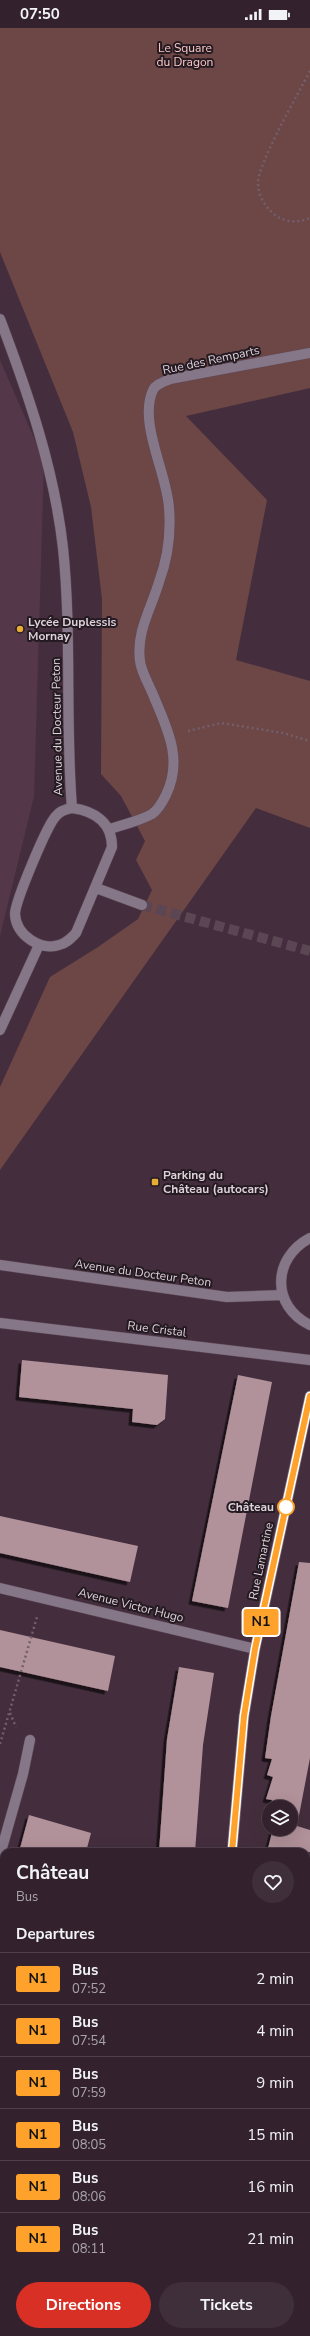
<!DOCTYPE html>
<meta charset="utf-8">
<style>
:root{--surface:#33222e;--page:#3e2f3a;--text:#f1f3f6;--muted:#a9a4aa;--line:#4e3f4a;--accent:#d93025}
body{margin:0;font-family:"Nunito Sans",sans-serif;background:var(--page);color:var(--text);height:100vh;display:flex;flex-direction:column;font-size:15px;white-space:nowrap}
*{box-sizing:border-box;margin:0}
p{font-size:13px;color:var(--muted)}
.icon{flex:none;width:22px;height:22px;fill:none;stroke:currentColor;stroke-width:2;stroke-linecap:round;stroke-linejoin:round}
.map{position:relative;flex:1;overflow:hidden}
.side{position:absolute;left:0px;top:1820px;width:310px;height:488px;display:flex;flex-direction:column;background:var(--surface);border-radius:12px 12px 0 0;box-shadow:0 4px 16px #0002,0 0 0 1px var(--line)}
.side>*{flex:none}
.badge{padding:0 8px;border-radius:3px;font-size:14px;line-height:26px}
.tools{position:absolute;left:262px;top:1772px;display:grid;gap:8px}
.tools a{display:grid;place-items:center;width:36px;height:36px;border-radius:50%;background:var(--surface);box-shadow:0 4px 16px #0002,0 0 0 1px var(--line);font-size:20px}
.map>.badge{position:absolute;translate:-50% -50%;box-shadow:0 0 0 2px #fff}
h2{padding:0 16px;font-size:15px;line-height:36px}
.round{display:grid;place-items:center;flex:none;width:42px;height:42px;border-radius:21px;background:var(--page)}
.summary{display:flex;align-items:center;justify-content:space-between;height:68px;padding:0 16px}
h1{font-size:19px;font-weight:700;line-height:30px}
.cta{display:flex;gap:8px;margin-top:auto;padding:8px 16px}
.cta a{flex:1;height:46px;border-radius:24px;background:var(--accent);color:#fff;font-size:16px;font-weight:700;line-height:46px;text-align:center}
.cta a+a{background:var(--page);color:var(--text)}
ul{padding:0;list-style:none}
li{display:flex;align-items:center;gap:12px;height:52px;padding:0 16px;border-top:1px solid var(--line)}
li div{flex:1}
li b{display:block;font-size:15px}
li em{font-style:normal}
li .badge{min-width:44px;font-weight:700;text-align:center}
.status{display:flex;justify-content:space-between;align-items:center;height:28px;padding:0 20px;background:var(--surface);direction:ltr}
.status svg{height:11px;fill:currentColor}
.map>svg:first-child{display:block}
.built{fill:#54384a}
.green{fill:#6d4646}
.building{fill:#b1919a;filter:url(#shadow)}
.lines{fill:none;stroke-linecap:round;stroke-linejoin:round}
.minor-tunnel{stroke:#5b4654;stroke-width:10;stroke-dasharray:10 5;stroke-linecap:butt}
.minor-casing{stroke:#604b59;stroke-width:11}
.path{stroke:#735f6c;stroke-width:2.5;stroke-dasharray:2 3;stroke-linecap:butt}
.minor{stroke:#857688;stroke-width:10}
.line-casing{stroke:#fff;stroke-width:9}
.line{stroke:#ffa22c;stroke-width:6}
.poi-dot{fill:#e7ac37;stroke:#241a21;stroke-width:1.5}
.stop-dot{fill:#fff;stroke:#ffa22c;stroke-width:2}
.labels{text-anchor:middle;dominant-baseline:central;stroke-width:4;stroke-linejoin:round;paint-order:stroke}
.park-label{font-size:12px;fill:#fcc7c6;stroke:#241a21}
.street-label{font-size:12px;fill:#ded0d9;stroke:#241a21}
.poi-label{font-size:12px;font-weight:bold;fill:#ded0d9;stroke:#241a21;text-anchor:start}
.stop-label{font-size:12px;font-weight:bold;fill:#ded0d9;stroke:#241a21;text-anchor:end}
</style>
<div class="status"><b>07:50</b><svg viewBox="0 0 49 12"><path d="M0 12V9h3v3zM5 12V6h3v6zM10 12V3h3v9zM15 12V0h3v12zM26 1h20v11H26zM47 4h2v5h-2z"/></svg></div>
<div class="map">
<svg width="310" height="2308" viewBox="0 0 310 2308">
<defs>
<filter id="shadow"><feDropShadow dx="-3.5" dy="3.5" stdDeviation="0" flood-color="#0009"/></filter>
</defs>
<rect width="100%" height="100%" fill="#442e3d"/>
<path class="built" d="M0,332l44,101 -10,335 -34,140z
M0,2285l4,1v18h57l12,4h-73z"/>
<path class="green" d="M0,0h310v360l-124,28 81,84 -31,160 74,21v147l-54,-20 -256,362v-83l50,-110 48,-30 40,-28 14,-29 -16,-30 9,-19 -24,-45 -20,-22 1,-175 -11,-92 -18,-75 -73,-180z
M0,1878l4,2v406l-4,-1z
M61,2304h75l-1,4h-62z"/>
<path class="building" d="M22,1332l146,15 -3,44 -8,6 -25,-3 1,-13 -114,-12z
M238,1347l34,7 -44,226 -36,-7z
M0,1488l138,30 -8,36 -130,-29z
M299,1534l11,1v195l-13,68 13,4v22h-43l6,-23h18v-22h-20l1,-7 -6,-1 7,-22 -6,-2 5,-16 -7,-1 6,-42z
M0,1602l115,26 -7,35 -108,-24z
M179,1639l35,6 -11,72 -8,107h-36l8,-113z
M29,1787l62,18 -5,19h-67z"/>
<g class="lines">
<path class="minor-tunnel" d="M142,877l168,46"/>
<defs>
<path id="minor" d="M0,291c28,74 54,149 63,229 9,86 2,173 9,260
M72,780c22,3 40,14 40,39l-36,86c-5,5 -9,10 -17,12 -19,6 -43,-10 -44,-31 0,-12 32,-89 41,-98 4,-5 10,-7 16,-8z
M109,801c13,-4 31,-8 43,-15 6,-4 11,-13 14,-19 17,-35 2,-65 -12,-98 -4,-11 -13,-25 -14,-36 -4,-29 11,-52 19,-79 9,-24 12,-49 10,-74 -2,-35 -31,-86 -16,-118 3,-6 11,-8 17,-11l140,-26
M96,860l46,17
M0,1002l39,-85
M310,1210c-38,20 -39,68 0,87
M0,1237l227,32 56,-2
M0,1295l310,37
M0,1560l255,61
M232,1824l12,-136 11,-67 55,-253
M0,1827l23,-81 7,-34
M0,1859l4,1
M161,2308l1,-4"/>
</defs>
<use href="#minor" class="minor-casing"/>
<path class="path" d="M310,43c-11,21 -53,94 -52,113 1,13 7,23 17,31 11,8 24,8 35,3
M188,703l33,-8 62,10 27,8
M10,1685l6,14
M0,1716l37,-127
M0,2016l4,8
M0,2128l4,-3"/>
<use href="#minor" class="minor"/>
</g>
<g class="lines">
<defs>
<path id="line" d="M232,1824l12,-136 11,-67 55,-253"/>
</defs>
<use href="#line" class="line-casing"/>
<use href="#line" class="line"/>
</g>
<g class="poi-dot">
<circle cx="20" cy="601" r="4"/>
<rect x="151" y="1150" width="8" height="8" rx="2"/>
</g>
<circle class="stop-dot" cx="286" cy="1479" r="8"/>
<g class="labels">
<g class="park-label">
<text x="185" y="20">Le Square<tspan x="185" dy="14">du Dragon</tspan></text>
</g>
<g class="street-label">
<text transform="translate(211 332) rotate(-12)">Rue des Remparts</text>
<text transform="translate(57 699) rotate(-91)">Avenue du Docteur Peton</text>
<text transform="translate(143 1245) rotate(8)">Avenue du Docteur Peton</text>
<text transform="translate(157 1301) rotate(7)">Rue Cristal</text>
<text transform="translate(261 1533) rotate(-78)">Rue Lamartine</text>
<text transform="translate(131 1577) rotate(14)">Avenue Victor Hugo</text>
</g>
<g class="poi-label">
<text x="28" y="594">Lycée Duplessis<tspan x="28" dy="14">Mornay</tspan></text>
<text x="163" y="1147">Parking du<tspan x="163" dy="14">Château (autocars)</tspan></text>
</g>
<g class="stop-label">
<text x="274" y="1479">Château</text>
</g>
</g>
</svg>
<div class="tools">
<a><svg class="icon" aria-label="layers" viewBox="0 0 24 24"><path d="M12 4l9 5-9 5-9-5zM3 14l9 5 9-5"/></svg></a>
</div>
<b class="badge" style="left:261px;top:1594px;background:#ffa22c;color:#111">N1</b>
<section class="side">
<div class="summary"><div><h1>Château</h1><p>Bus</p></div><a class="round"><svg class="icon" aria-label="heart" viewBox="0 0 24 24"><path d="M12 20l-8-8c-3-5 5-10 8-4 3-6 11-1 8 4z"/></svg></a></div>
<h2>Departures</h2>
<ul>
<li><span class="badge" style="background:#ffa22c;color:#111">N1</span><div><b>Bus</b><p>07:52</p></div><em>2 min</em></li>
<li><span class="badge" style="background:#ffa22c;color:#111">N1</span><div><b>Bus</b><p>07:54</p></div><em>4 min</em></li>
<li><span class="badge" style="background:#ffa22c;color:#111">N1</span><div><b>Bus</b><p>07:59</p></div><em>9 min</em></li>
<li><span class="badge" style="background:#ffa22c;color:#111">N1</span><div><b>Bus</b><p>08:05</p></div><em>15 min</em></li>
<li><span class="badge" style="background:#ffa22c;color:#111">N1</span><div><b>Bus</b><p>08:06</p></div><em>16 min</em></li>
<li><span class="badge" style="background:#ffa22c;color:#111">N1</span><div><b>Bus</b><p>08:11</p></div><em>21 min</em></li>
</ul>
<div class="cta"><a>Directions</a><a>Tickets</a></div>
</section>
</div>
